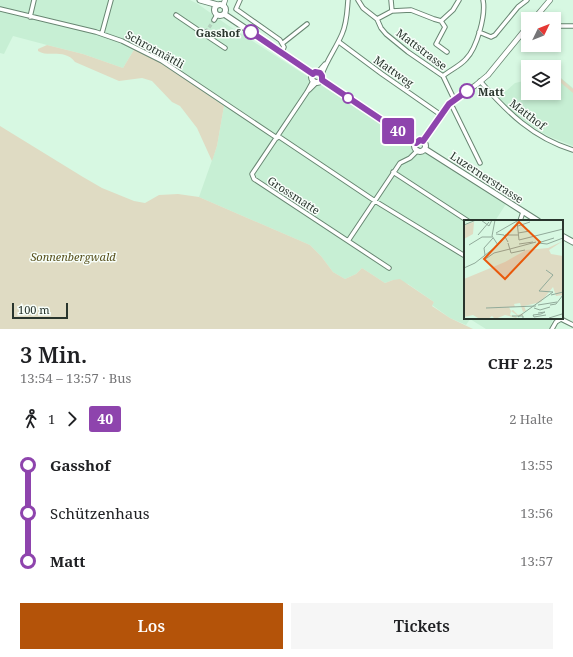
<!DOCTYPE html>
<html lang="de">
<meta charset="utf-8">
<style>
:root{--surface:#fff;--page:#f6f6f6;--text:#202124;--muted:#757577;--accent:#b45309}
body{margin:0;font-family:"Noto Serif",serif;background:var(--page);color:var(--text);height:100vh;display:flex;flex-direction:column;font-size:15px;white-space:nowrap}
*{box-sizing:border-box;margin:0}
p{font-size:13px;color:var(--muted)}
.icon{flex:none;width:22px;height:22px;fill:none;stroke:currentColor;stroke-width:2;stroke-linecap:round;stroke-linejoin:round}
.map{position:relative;height:329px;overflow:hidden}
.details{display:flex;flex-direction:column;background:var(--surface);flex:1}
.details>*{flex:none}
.badge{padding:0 8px;border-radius:3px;font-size:14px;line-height:26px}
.needle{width:26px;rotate:47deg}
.buttons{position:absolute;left:521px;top:12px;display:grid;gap:8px}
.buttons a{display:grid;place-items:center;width:40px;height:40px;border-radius:0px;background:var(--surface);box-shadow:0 2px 6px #0003;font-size:20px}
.scale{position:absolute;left:12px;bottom:10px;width:56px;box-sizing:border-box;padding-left:4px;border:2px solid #29352d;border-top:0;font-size:11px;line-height:14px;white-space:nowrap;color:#29352d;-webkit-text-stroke:3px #f7fef9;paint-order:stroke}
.map>.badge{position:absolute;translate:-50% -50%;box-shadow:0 0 0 2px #fff}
.legs{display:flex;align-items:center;gap:6px;height:44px;padding:0 20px;font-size:13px}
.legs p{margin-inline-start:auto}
.head{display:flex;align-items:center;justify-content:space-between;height:68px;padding:0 20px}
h1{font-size:22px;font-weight:600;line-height:30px}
.primary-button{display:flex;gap:8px;margin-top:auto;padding:8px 20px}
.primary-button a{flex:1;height:46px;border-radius:0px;background:var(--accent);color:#fff;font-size:16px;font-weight:600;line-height:46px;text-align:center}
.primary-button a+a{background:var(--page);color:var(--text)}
ul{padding:0 20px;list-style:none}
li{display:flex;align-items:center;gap:14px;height:48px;font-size:15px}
li i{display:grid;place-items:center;width:6px;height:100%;margin:0 5px;background:currentColor}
li i::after{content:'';width:10px;height:10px;margin:-5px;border:3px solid;border-radius:50%;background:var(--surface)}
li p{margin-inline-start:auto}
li:first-child i{background:linear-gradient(#0000 50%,currentColor 0)}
li:last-child i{background:linear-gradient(currentColor 50%,#0000 0)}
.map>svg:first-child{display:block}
.built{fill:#c7efd4}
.green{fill:#dfdbc3}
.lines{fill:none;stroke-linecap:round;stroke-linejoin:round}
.minor-tunnel{stroke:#b4d1be;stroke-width:3.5;stroke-dasharray:3.5 2;stroke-linecap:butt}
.minor-casing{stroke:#688672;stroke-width:5.5}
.tertiary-casing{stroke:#688672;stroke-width:6}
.secondary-casing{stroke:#688672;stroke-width:7}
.minor{stroke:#fff;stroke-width:3.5}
.tertiary{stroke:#fff;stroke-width:4.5}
.secondary{stroke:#fff;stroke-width:5}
.line-1-casing{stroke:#fff;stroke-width:9}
.line-1{stroke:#8e44ad;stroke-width:6}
.stop-1-dot{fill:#fff;stroke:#8e44ad;stroke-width:2}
.labels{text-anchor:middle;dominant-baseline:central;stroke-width:3;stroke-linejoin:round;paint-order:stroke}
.stop-label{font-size:11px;font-weight:bold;fill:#29352d;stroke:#f7fef9;text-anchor:end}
.street-label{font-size:11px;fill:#29352d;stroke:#f7fef9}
.park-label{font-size:11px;font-style:italic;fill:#574f1b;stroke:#f7fef9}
.inset-road{fill:none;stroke:#91aa9a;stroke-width:1}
.view{fill:#e8590c;fill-opacity:0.15;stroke:#e8590c;stroke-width:2}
.inset-edge{fill:none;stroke:#29352d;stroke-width:2}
</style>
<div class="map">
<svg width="573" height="329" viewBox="0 0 573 329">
<rect width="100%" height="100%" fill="#d7f8e2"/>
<path class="built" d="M0,0h190l8,4 28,20 280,180 -11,17h-30v97h88l-3,11h-64l-16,-10 -4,6 -16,-7 -18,-13 2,-3 -26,-18 -15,-4 -8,3 -23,-15 -6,6 -11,5 -12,-7 -12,-16 -11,-11 -111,-48 18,-51 7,-40 -75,-51 -14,-7 -12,20 -40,-14 -36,-9 -34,-9 -9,18 -4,-1z
M554,74h2l17,14v58l-25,-10 -20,-12 -15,-11 -15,-15 17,-15 13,-3v13h26z"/>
<path class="green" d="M47,45l36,9 40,14 12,-20c31,16 60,38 89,58l-7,40 -5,15 -15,-33 -17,-22 -8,-4 -20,-21 -10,-3 -23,3 -44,-19c-11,-14 -27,-4 -37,-11v-2z
M556,74l17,15v4l-19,-16z
M0,126l83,51 19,11 32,13 11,2 14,-8 19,-1 21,3 111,48 11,11 12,16 12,7 11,-5 6,-6 23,15 8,-3 7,-1 34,23 -2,4 18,12 23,11h-473z"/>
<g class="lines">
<path class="minor-tunnel" d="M206,32l8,-12"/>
<defs>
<path id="minor" d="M240,0l-4,9 44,31 4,7 -2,6
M358,0l5,8 14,11 4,9 5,6 22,18 35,24 11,23
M391,0l1,11
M0,9l96,23 26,9 40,20 115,77
M176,15l28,19
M30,17l4,-17
M377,19l15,-8 19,-1 23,9 7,2 12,-11 6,-10
M214,20l3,-5
M441,21l4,6 -9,17 11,8
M554,26h19
M206,32l-2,2 21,14
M479,32l12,5 4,-2 23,-28 9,-7
M102,33l9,-33
M339,42l43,32 59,41
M283,43l24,-19
M318,72l7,-8
M322,74c5,-14 14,-26 20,-40 5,-11 5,-22 6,-34
M443,76c7,-6 17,-10 23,-17 11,-11 20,-44 17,-59
M313,81l-6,11 -55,82 2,5 135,89
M480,81c27,31 53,57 93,69
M309,90l7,-7
M449,103l4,5 27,55
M278,136l97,65 90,55
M393,172l75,49
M520,221l3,-9
M348,241l52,-78 10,-5 8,-8
M552,329l4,-7 5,-3 12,6"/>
<path id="tertiary" d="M223,6l2,-6
M534,19l16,-19
M423,141l26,-38 27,-18 12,-10 40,-49"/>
<path id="secondary" d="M200,0l18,5
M214.5 10a5.5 5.5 0 1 1 11 0a5.5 5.5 0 1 1-11 0Z
M224,14l89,60
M311.5 77a5.5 5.5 0 1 1 11 0a5.5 5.5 0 1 1-11 0Z
M322,80l93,63
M414.5 146a5.5 5.5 0 1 1 11 0a5.5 5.5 0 1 1-11 0Z
M425,149l113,72
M562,236l11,6"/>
</defs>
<use href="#minor" class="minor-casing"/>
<use href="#tertiary" class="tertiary-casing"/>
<use href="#secondary" class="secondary-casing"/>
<use href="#minor" class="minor"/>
<use href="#tertiary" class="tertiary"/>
<use href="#secondary" class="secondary"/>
</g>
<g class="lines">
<defs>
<path id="line-1" d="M251,32l62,42 2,-2 5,1 2,3v4l94,63 4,-3 3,1 26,-37 18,-13"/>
</defs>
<use href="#line-1" class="line-1-casing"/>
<use href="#line-1" class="line-1"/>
</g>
<g class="stop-1-dot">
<circle cx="251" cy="32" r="7"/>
<circle cx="467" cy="91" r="7"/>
<circle cx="348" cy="98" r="5"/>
</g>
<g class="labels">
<g class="stop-label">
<text x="240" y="32">Gasshof</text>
<text x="478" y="91" text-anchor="start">Matt</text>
</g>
<g class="street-label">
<text transform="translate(155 49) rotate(29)">Schrotmättli</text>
<text transform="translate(422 49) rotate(37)">Mattstrasse</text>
<text transform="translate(394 71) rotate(35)">Mattweg</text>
<text transform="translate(528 114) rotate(37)">Matthof</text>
<text transform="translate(487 177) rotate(33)">Luzernerstrasse</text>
<text transform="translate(294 195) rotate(33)">Grossmatte</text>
</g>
<g class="park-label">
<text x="73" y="256">Sonnenbergwald</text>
</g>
</g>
<g transform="translate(464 220)">
<rect width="99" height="99" fill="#d7f8e2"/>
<path d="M10,2l-1,12 -9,5v-14zM99,21l-14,9 2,4 12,2v39l-7,1 -3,-9 -12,15 -17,4 2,5 -3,1 -3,-9 -6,1 1,3h4h-10l2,4 2,-1 5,5 5,-2v3h-5l-7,-5 -1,4 7,2 -1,1 -11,-3 -10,4 -3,-3 -4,3 -10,-1 -5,-3 -9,2v-38l41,-17 21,-12 22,-2z" fill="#dfdbc3"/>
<path class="inset-road" d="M17,0l8,6 3,-6M31,0l-3,16 6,9M53,1l2,19M0,5l12,-5M54,6l12,-4M32,13l21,-12M54,13l12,-2M32,14l8,1 4,7M14,15l11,-13M41,15h13M90,18l-16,5 9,1 16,-6M55,20l44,-11M44,23l3,10 14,-3M55,24l14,-2M5,25l13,-8h10M46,29l26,-7M21,35l-1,-7 9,-10M20,40l10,-7 16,-4M0,48l11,-5 23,-18M87,75l12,-3M74,85l19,-3M86,85l6,-1 7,-9M22,88l50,-2M70,88l6,2 10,-3M48,96h11v3M54,97l35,-25 -14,-1 14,-16 -7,-5M70,97l-1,-2 8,-1 4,-2 -7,1M70,97l12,-2M85,98l13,-4"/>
<path class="view" d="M55,2l21,20 -35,37 -21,-20z"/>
<rect width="99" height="99" class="inset-edge"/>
</g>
</svg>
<div class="buttons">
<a><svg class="needle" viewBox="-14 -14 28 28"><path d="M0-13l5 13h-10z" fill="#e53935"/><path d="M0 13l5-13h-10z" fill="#757577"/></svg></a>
<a><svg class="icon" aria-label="layers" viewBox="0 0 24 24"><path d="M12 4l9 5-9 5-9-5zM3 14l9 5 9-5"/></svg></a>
</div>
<div class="scale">100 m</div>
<b class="badge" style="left:398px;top:131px;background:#8e44ad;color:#fff">40</b>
</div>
<section class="details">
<div class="head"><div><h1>3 Min.</h1><p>13:54 – 13:57 · Bus</p></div><b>CHF 2.25</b></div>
<div class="legs"><svg class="icon" aria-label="walk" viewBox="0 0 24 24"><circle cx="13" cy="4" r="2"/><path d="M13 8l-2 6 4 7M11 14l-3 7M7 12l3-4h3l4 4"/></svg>1<svg class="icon" aria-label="forward" viewBox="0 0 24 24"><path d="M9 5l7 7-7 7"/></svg><b class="badge" style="background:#8e44ad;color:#fff">40</b><p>2 Halte</p></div>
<ul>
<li><i style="color:#8e44ad"></i><b>Gasshof</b><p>13:55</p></li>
<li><i style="color:#8e44ad"></i><span>Schützenhaus</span><p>13:56</p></li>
<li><i style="color:#8e44ad"></i><b>Matt</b><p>13:57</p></li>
</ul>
<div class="primary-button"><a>Los</a><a>Tickets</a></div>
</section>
